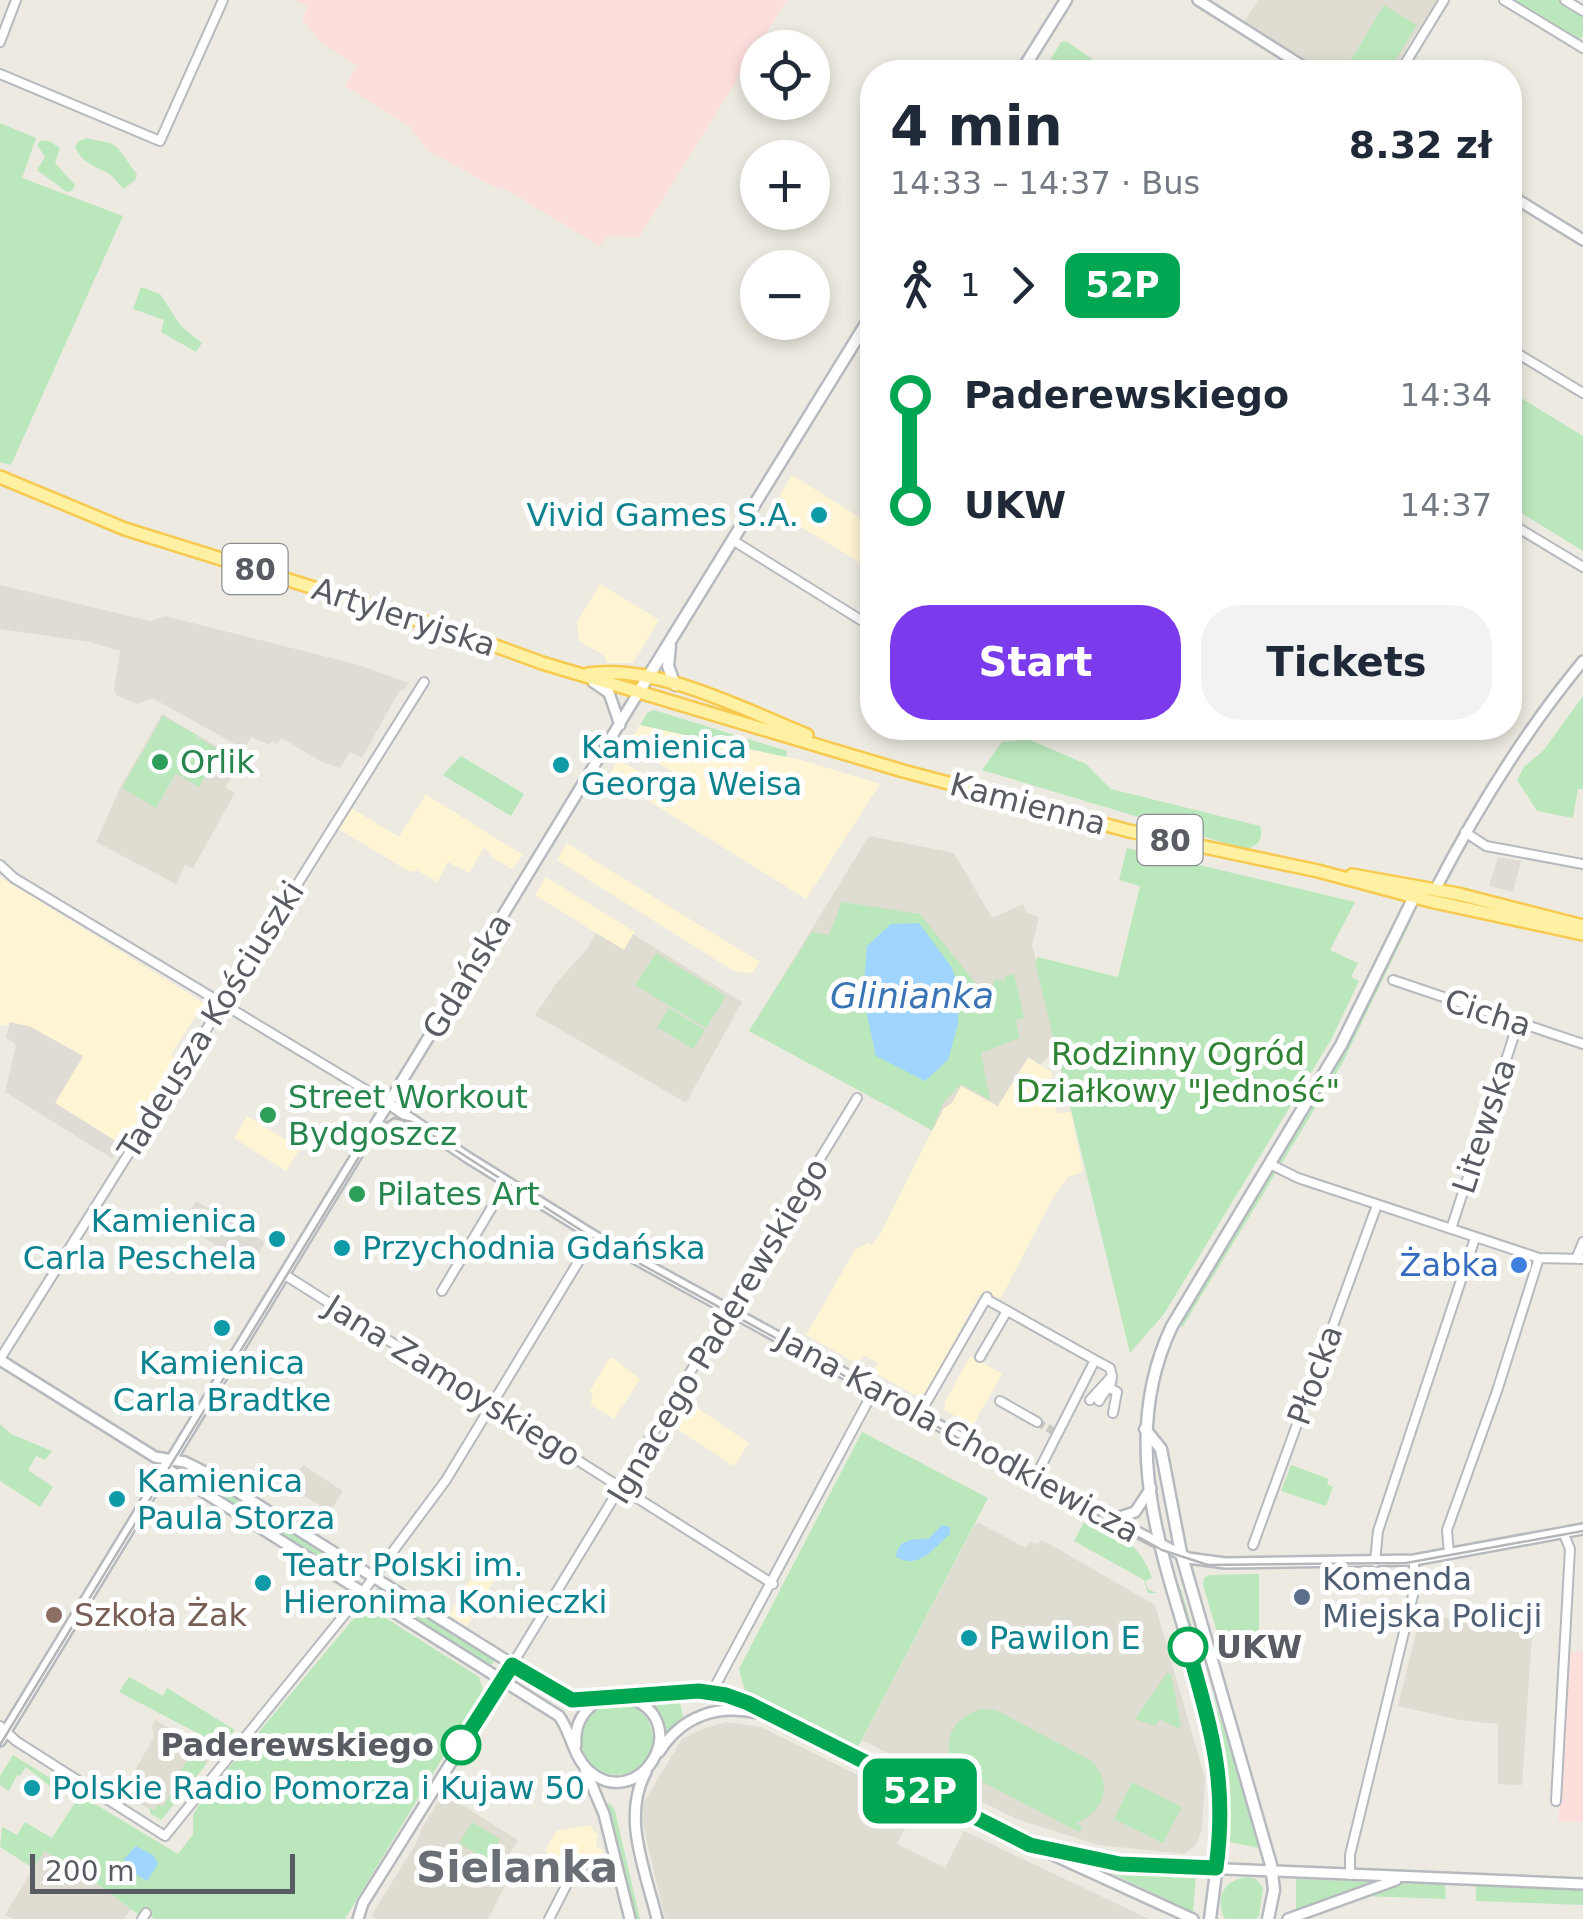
<!DOCTYPE html>
<meta charset="utf-8">
<style>
:root{--surface:#fff;--page:#f2f2f3;--text:#1f2937;--muted:#747a83;--accent:#7c3aed}
body{margin:0;font-family:"DejaVu Sans",sans-serif;background:var(--page);color:var(--text);height:100vh;display:flex;flex-direction:column;font-size:38px;white-space:nowrap}
*{box-sizing:border-box;margin:0}
p{font-size:32px;color:var(--muted)}
.icon{flex:none;width:55px;height:55px;fill:none;stroke:currentColor;stroke-width:2;stroke-linecap:round;stroke-linejoin:round}
.map{position:relative;flex:1;overflow:hidden}
.side{position:absolute;left:860px;top:60px;width:662px;height:680px;display:flex;flex-direction:column;background:var(--surface);border-radius:40px;box-shadow:0 5px 15px #0003}
.side>*{flex:none}
.badge{padding:0 20px;border-radius:15px;font-size:35px;line-height:65px}
.buttons{position:absolute;left:740px;top:30px;display:grid;gap:20px}
.buttons a{display:grid;place-items:center;width:90px;height:90px;border-radius:50%;background:var(--surface);box-shadow:0 5px 15px #0003;font-size:50px}
.scale{position:absolute;left:30px;bottom:25px;width:265px;box-sizing:border-box;padding-left:10px;border:5px solid #595d63;border-top:0;font-size:28px;line-height:35px;white-space:nowrap;color:#595d63;-webkit-text-stroke:8px #fff;paint-order:stroke}
.map>.badge{position:absolute;translate:-50% -50%;box-shadow:0 0 0 5px #fff}
.legs{display:flex;align-items:center;gap:15px;height:110px;padding:0 30px;font-size:32px}
.legs p{margin-inline-start:auto}
.overview{display:flex;align-items:center;justify-content:space-between;height:170px;padding:0 30px}
h1{font-size:55px;font-weight:800;line-height:75px}
.primary-button{display:flex;gap:20px;margin-top:auto;padding:20px 30px}
.primary-button a{flex:1;height:115px;border-radius:40px;background:var(--accent);color:#fff;font-size:40px;font-weight:800;line-height:115px;text-align:center}
.primary-button a+a{background:var(--page);color:var(--text)}
ul{padding:0 30px;list-style:none}
li{display:flex;align-items:center;gap:35px;height:110px;font-size:38px}
li i{display:grid;place-items:center;width:15px;height:100%;margin:0 12px;background:currentColor}
li i::after{content:'';width:25px;height:25px;margin:-12px;border:8px solid;border-radius:50%;background:var(--surface)}
li p{margin-inline-start:auto}
li:first-child i{background:linear-gradient(#0000 50%,currentColor 0)}
li:last-child i{background:linear-gradient(currentColor 50%,#0000 0)}
.map>svg:first-child{display:block}
.commercial{fill:#fff5d4}
.industrial{fill:#dedcd5}
.education{fill:#dfdcd1}
.medical{fill:#fcdedb}
.green{fill:#bbe7bc}
.water{fill:#9fd5ff}
.lines{fill:none;stroke-linecap:round;stroke-linejoin:round}
.minor-tunnel{stroke:#c8c8c2;stroke-width:8;stroke-dasharray:8 4;stroke-linecap:butt}
.minor-casing{stroke:#b6b9be;stroke-width:12}
.tertiary-casing{stroke:#b6b9be;stroke-width:14}
.secondary-casing{stroke:#b6bac0;stroke-width:15}
.primary-casing{stroke:#f8c94f;stroke-width:16}
.minor{stroke:#fff;stroke-width:8}
.tertiary{stroke:#fff;stroke-width:9}
.secondary{stroke:#fff;stroke-width:10}
.primary{stroke:#fff1a4;stroke-width:11}
.tram{stroke:#b4b5b6;stroke-width:2.5}
.line-1-casing{stroke:#fff;stroke-width:22}
.line-1{stroke:#00a651;stroke-width:15}
.culture-dot{fill:#0f9aa8;stroke:#fff;stroke-width:4}
.leisure-dot{fill:#2e9e5b;stroke:#fff;stroke-width:4}
.shop-dot{fill:#3f7fe0;stroke:#fff;stroke-width:4}
.service-dot{fill:#5c6f8a;stroke:#fff;stroke-width:4}
.education-dot{fill:#8d6e63;stroke:#fff;stroke-width:4}
.stop-1-dot{fill:#fff;stroke:#00a651;stroke-width:5}
.labels{text-anchor:middle;dominant-baseline:central;stroke-width:10;stroke-linejoin:round;paint-order:stroke}
.shield{fill:#fff;stroke:#8b8e92;stroke-width:2.5}
.shield-label{font-size:30px;font-weight:bold;fill:#595d63}
.culture-label{font-size:32px;fill:#0d838f;stroke:#fff;text-anchor:start}
.street-label{font-size:32px;fill:#595d63;stroke:#fff}
.leisure-label{font-size:32px;fill:#27864d;stroke:#fff;text-anchor:start}
.park-label{font-size:32px;fill:#2f8334;stroke:#fff}
.shop-label{font-size:32px;fill:#366cbe;stroke:#fff;text-anchor:end}
.service-label{font-size:32px;fill:#4e5e75;stroke:#fff;text-anchor:start}
.education-label{font-size:32px;fill:#785e54;stroke:#fff;text-anchor:start}
.stop-label{font-size:32px;font-weight:bold;fill:#595d63;stroke:#fff;text-anchor:start}
.water-label{font-size:35px;font-style:italic;fill:#3874b6;stroke:#fff}
.district-label{font-size:42px;font-weight:bold;fill:#6a6f75;stroke:#fff}
</style>
<div class="map">
<svg width="1583" height="1919" viewBox="0 0 1583 1919">
<rect width="100%" height="100%" fill="#edebe1"/>
<path class="commercial" d="M792,475l80,50v45l-100,-61z
M600,584l59,36 -26,43h-26l-2,-7 -26,-15 -2,-19z
M640,725l161,35 79,24 -74,115 -197,-123 9,-16 46,25 8,-14 -45,-26z
M426,794l4,3 93,58 -11,14 -19,-11 -9,-11 -15,26 -21,-11 -11,20 -20,-12 -7,2 -73,-44 14,-20 48,29z
M567,843l44,28 149,91 -8,11 -18,-2 -177,-111z
M0,877l204,126 -33,51 5,5 -54,86 -67,-42 28,-46 -73,-35 -1,4 -9,-1z
M546,877l89,55 -11,18 -89,-55z
M1029,1057l22,15 6,41 14,-1 12,60 -15,5 -16,22 -51,99 -22,-3 -52,99 -12,1 -41,-23 4,-9 -14,-8 -6,9 -52,-29 49,-85 13,-7 4,2 9,-12 63,-126 8,-5 9,-16 37,20z
M247,1116l53,33 -14,22 -52,-33z
M970,1356l32,18 -29,51 -29,-15 1,-8z
M613,1358l27,21 -26,40 -24,-15 3,-7 -3,-6 19,-32z
M690,1403l59,40 -15,23 -60,-39z
M484,1557l18,11 -35,58 -18,-11z
M591,1825l3,8h4l-2,9 1,6 5,1 2,12 -36,11 -23,-22 12,-19z"/>
<path class="industrial" d="M0,585l150,36 15,-5 194,49 50,18 -6,8 -3,-1 -38,68 -12,-6 -10,16 -18,-6 -41,-24 -4,6 -5,-3 -2,4 -19,-8 -7,12 -92,-51 -14,6 -21,-8 -3,-6 6,-39 -30,-9 -90,-13z
M1498,857l23,4 -8,31 -24,-6z
M10,1022l21,5 52,29 -28,47 67,42 -6,3 -3,11 -108,-67 11,-47 -10,-8z
M196,1201l69,41 -14,25 -69,-43z"/>
<path class="education" d="M1258,0h179l-45,72h-66l-82,-50z
M162,714l61,36 -1,4 15,8 1,5 -13,20 10,6 -42,75 -8,-3 -9,19 -80,-42 25,-56z
M869,836l85,17 38,65 31,-14 3,9 13,4 -7,28 25,104 -17,16 -12,-8 -30,49 -37,-20 -9,17 -8,5 -12,23 -60,-37 -123,-63z
M596,933l28,17 9,-16 109,68 -56,101 -151,-88 23,-34 30,-33z
M303,1465l40,26 -13,21 -41,-26z
M979,1523l47,25 4,-7 8,4 3,-5 5,2 109,63 50,173 -3,52 -7,16 -11,8 -85,-9 -83,-26 -154,-79 113,-216z
M1421,1613l64,13 22,-8 26,1 -11,166 -24,-1v-60l-38,-4 -62,-14z
M156,1720l58,35 -53,65 -10,-6 -2,-6 -21,-9 5,-9 -7,-4 28,-49 -2,-11z
M726,1722l35,5 155,77 -19,40 48,24 19,-37 185,88h-484l-22,-95v-20l39,-65 20,-10z
M443,1793l75,47 -19,32 10,6 -21,41h-111l-6,-3 43,-69 9,-21z
M44,1850l32,19 55,40 -7,10h-111l-8,-4z"/>
<path class="medical" d="M295,0h492l-148,237 -31,-1 -8,10 -100,-60 -2,3 -71,-39 -17,-23 -65,-41 12,-20 -34,-22 -21,-25 6,-12z
M1568,1652h15v170h-25z"/>
<path class="green" d="M1509,0h49l25,15v20l-4,7z
M1384,5l33,20 -29,47h-27l-13,-7z
M1066,41l26,18 -3,13h-46l18,-30z
M0,123l36,15 -14,40 101,38 -112,249 -11,-3z
M87,138c8,3 21,3 27,7 7,4 15,21 23,29l-2,6 -11,9c-5,-4 -11,-14 -18,-17 -14,-7 -23,-9 -31,-25l4,-6z
M41,140l8,1 11,7 -5,15 20,22 -3,6 -5,1 -30,-22 8,-13 -8,-12z
M141,287l19,7 21,32 21,17 -6,9 -35,-20 3,-12 -31,-11z
M1510,391l73,45v115l-73,-45z
M1583,696v93h-5l-5,29 -36,-7 -20,-31 7,-13 19,-16z
M654,710l133,41 -1,6 -146,-32 7,-12z
M163,716l35,20 -3,6 4,-4 22,13 -22,36 -23,-14 -20,35 -34,-20z
M1028,739l58,25 25,25 149,37c4,14 -2,20 -15,23l-263,-79 20,-28z
M461,756l63,38 -13,22 -68,-41z
M1127,848l228,54 -25,48 28,13 -7,14 8,4 -27,57 -168,276 -34,39 -95,-391 3,-5 80,20 22,-91 -21,-6z
M842,902l78,12 63,78 8,1 3,-14 11,2v-5l9,-2 10,44 -8,2 3,18 -38,15 9,47 -29,-16 -18,19 -11,27 -183,-99 63,-99 17,3z
M1409,919h3l-69,143 -160,264 -5,2 165,-275z
M656,953l70,43 -20,32 -71,-43z
M669,1008l36,22 -12,19 -36,-22z
M0,1424l11,10 41,17 -7,9 -9,-4 -8,14 25,17 -13,20 -40,-26z
M862,1432l126,66 -130,249 -113,-56 -6,-22z
M1291,1465l38,14 -2,5 6,3 -7,19 -45,-15z
M192,1472l20,10 149,92 -5,8 -168,-104z
M1087,1517c29,16 54,27 65,61l-7,3 3,8 9,4h-9l-4,-13 -70,-39z
M1259,1574v73l-35,9 -21,-71 1,-7 5,-3z
M379,1586l117,73 -5,6 -117,-72z
M1181,1589c25,87 54,172 79,259l-32,-6c2,-87 -28,-168 -52,-251z
M365,1605l114,72 4,14 -138,228h-190l-9,-6 -7,2 -62,-46 -2,2 -30,-20 -12,17 -33,-21 2,-20 15,8 8,-13 27,16 28,-43 98,59 15,-20v-19l8,-14z
M1167,1673l4,1 10,52 -4,2 -17,-9 -5,7 -20,-7z
M129,1677l34,19 4,-8 68,42 -13,16 -103,-54z
M679,1697l4,20 -17,15 -7,-18 -10,-14z
M581 1739a36 36 0 1 1 72 0a36 36 0 1 1-72 0Z
M982,1709l14,1 94,50c24,22 15,52 -14,63l6,4 -3,5 -123,-64c-17,-26 -2,-52 26,-59z
M13,1755l42,26 -4,6 -25,-20 -6,9 -3,-1 -8,16 -9,-6v-9z
M191,1755l16,8 -46,57 -10,-6 -2,-6 6,2 3,-5 5,1 12,-18 -4,-3z
M1132,1782l50,25 -19,36 -49,-24z
M610,1803l5,8 25,108h-6l-27,-115z
M472,1822l28,17 -13,21 -28,-17z
M1100,1868c32,2 65,9 96,4l-3,40z
M1247,1877l9,2 7,9 -4,28 -3,3h-31c-11,-21 -1,-39 22,-42z
M1296,1879l76,3 -76,29z
M1397,1884h48l1,15 -83,-3z
M1476,1886l107,3v16l-107,-4z"/>
<path class="water" d="M919,923l33,45 7,19 -1,37 -10,36 -23,21 -49,-25 -13,-59 4,-51 24,-22z
M942,1525l8,2v7c-17,14 -29,36 -54,23 2,-19 18,-18 32,-18z
M136,1846l18,10 4,8 -11,17 -15,-9 -1,-5 -6,-4 -1,-4z"/>
<g class="lines">
<path class="minor-tunnel" d="M1037,1422l18,10"/>
<defs>
<path id="minor" d="M1504,0l79,48
M1565,0l18,11
M0,42l16,-42
M1400,72l44,-72
M0,74l160,67 63,-141
M1510,219l11,-17
M1510,349l73,44
M1510,523l73,44
M734,541l138,86
M1465,832l21,14 97,18
M0,865l14,13 375,226
M1393,980l190,64
M1270,1164l28,14 241,80 44,1
M1451,1229l67,-206
M1576,1259l7,-17
M285,1275l488,309
M442,1291l65,-109
M986,1299l109,61 -60,118
M980,1357l27,-46
M0,1359l424,-677
M1095,1360l15,8c6,18 -4,19 -11,33
M1110,1388l7,4 -4,21
M1090,1400l22,-24
M1000,1401l37,21
M919,1415l68,-118
M1253,1545l124,-340
M1449,1554l-2,-24 50,-139 42,-133
M1375,1562l3,-31 97,-293
M512,1665l345,-567
M712,1692l162,-302
M0,1726l16,15 149,95 197,-243 84,-113 148,-244
M1556,1801l14,-252 -7,-17
M1350,1875v-20l64,-264v-31
M142,1919l4,-6
M549,1919l20,-39 48,-14"/>
<path id="tertiary" d="M1198,0l114,72
M1510,195l73,45
M593,682l16,11 11,32
M1435,890c42,-81 90,-159 148,-229
M389,1104l78,53 127,79 490,269 104,53 37,5 189,-3 169,-31
M0,1360l155,97 30,5 24,12 359,225 9,2 113,-10 45,7 248,125 210,96
M164,1467l395,249c12,16 14,40 29,54 51,46 110,-50 39,-73
M1113,1519l22,-7 16,-24
M0,1741l640,-1051
M576,1745c-2,-20 6,-34 23,-45
M659,1752c23,-36 58,-48 99,-39
M585,1769l19,45 26,105
M646,1772c-25,45 0,100 11,147
M1048,1849l72,15 35,2 428,18
M358,1919l5,-16 149,-238
M1288,1919l108,-39"/>
<path id="secondary" d="M1021,72l45,-72
M670,646l-2,20 7,19
M640,690l232,-376
M1145,1429l16,20 20,104 90,312 3,25 -6,29
M1210,1919c7,-56 17,-112 7,-168 -27,-141 -113,-283 -45,-425l169,-281 73,-148"/>
<path id="primary" d="M0,477l125,52 343,107 74,27 361,108 226,60 189,40 112,30 153,33
M588,674c67,-11 157,36 219,61
M1352,875l106,19 125,32"/>
</defs>
<use href="#minor" class="minor-casing"/>
<use href="#tertiary" class="tertiary-casing"/>
<use href="#secondary" class="secondary-casing"/>
<use href="#primary" class="primary-casing"/>
<use href="#minor" class="minor"/>
<use href="#tertiary" class="tertiary"/>
<use href="#secondary" class="secondary"/>
<use href="#primary" class="primary"/>
<path class="tram" d="M0,1745l376,-616 18,-11 18,4 181,116 569,312 46,15 198,-2 177,-32"/>
</g>
<g class="lines">
<defs>
<path id="line-1" d="M461,1745l51,-80 60,35 127,-9 27,4 22,8 282,142 90,19 96,4c12,-86 -5,-139 -28,-221"/>
</defs>
<use href="#line-1" class="line-1-casing"/>
<use href="#line-1" class="line-1"/>
</g>
<g class="culture-dot">
<circle cx="819" cy="515" r="10"/>
<circle cx="561" cy="765" r="10"/>
<circle cx="277" cy="1239" r="10"/>
<circle cx="342" cy="1248" r="10"/>
<circle cx="222" cy="1328" r="10"/>
<circle cx="117" cy="1499" r="10"/>
<circle cx="263" cy="1583" r="10"/>
<circle cx="969" cy="1638" r="10"/>
<circle cx="32" cy="1788" r="10"/>
</g>
<g class="leisure-dot">
<circle cx="160" cy="762" r="10"/>
<circle cx="268" cy="1115" r="10"/>
<circle cx="357" cy="1194" r="10"/>
</g>
<circle class="shop-dot" cx="1519" cy="1265" r="10"/>
<circle class="service-dot" cx="1302" cy="1597" r="10"/>
<circle class="education-dot" cx="54" cy="1615" r="10"/>
<g class="stop-1-dot">
<circle cx="1188" cy="1647" r="18"/>
<circle cx="461" cy="1745" r="18"/>
</g>
<g class="labels">
<g class="shield">
<rect x="222.5" y="544" width="65" height="50" rx="8"/>
<rect x="1137.5" y="815" width="65" height="50" rx="8"/>
</g>
<g class="shield-label">
<text x="255" y="569">80</text>
<text x="1170" y="840">80</text>
</g>
<g class="culture-label">
<text x="799" y="515" text-anchor="end">Vivid Games S.A.</text>
<text x="581" y="747">Kamienica<tspan x="581" dy="37">Georga Weisa</tspan></text>
<text x="257" y="1221" text-anchor="end">Kamienica<tspan x="257" dy="37">Carla Peschela</tspan></text>
<text x="362" y="1248">Przychodnia Gdańska</text>
<text x="222" y="1363" text-anchor="middle">Kamienica<tspan x="222" dy="37">Carla Bradtke</tspan></text>
<text x="137" y="1481">Kamienica<tspan x="137" dy="37">Paula Storza</tspan></text>
<text x="283" y="1565">Teatr Polski im.<tspan x="283" dy="37">Hieronima Konieczki</tspan></text>
<text x="989" y="1638">Pawilon E</text>
<text x="52" y="1788">Polskie Radio Pomorza i Kujaw 50</text>
</g>
<g class="street-label">
<text transform="translate(404 617) rotate(18)">Artyleryjska</text>
<text transform="translate(1028 804) rotate(15)">Kamienna</text>
<text transform="translate(467 976) rotate(-59)">Gdańska</text>
<text transform="translate(1488 1013) rotate(18)">Cicha</text>
<text transform="translate(211 1020) rotate(-58)">Tadeusza Kościuszki</text>
<text transform="translate(1484 1126) rotate(-72)">Litewska</text>
<text transform="translate(718 1331) rotate(-59)">Ignacego Paderewskiego</text>
<text transform="translate(1315 1375) rotate(-70)">Płocka</text>
<text transform="translate(453 1381) rotate(32)">Jana Zamoyskiego</text>
<text transform="translate(958 1435) rotate(29)">Jana Karola Chodkiewicza</text>
</g>
<g class="leisure-label">
<text x="180" y="762">Orlik</text>
<text x="288" y="1097">Street Workout<tspan x="288" dy="37">Bydgoszcz</tspan></text>
<text x="377" y="1194">Pilates Art</text>
</g>
<g class="park-label">
<text x="1178" y="1054">Rodzinny Ogród<tspan x="1178" dy="37">Działkowy "Jedność"</tspan></text>
</g>
<g class="shop-label">
<text x="1499" y="1265">Żabka</text>
</g>
<g class="service-label">
<text x="1322" y="1579">Komenda<tspan x="1322" dy="37">Miejska Policji</tspan></text>
</g>
<g class="education-label">
<text x="74" y="1615">Szkoła Żak</text>
</g>
<g class="stop-label">
<text x="1216" y="1647">UKW</text>
<text x="434" y="1745" text-anchor="end">Paderewskiego</text>
</g>
<g class="water-label">
<text x="912" y="996">Glinianka</text>
</g>
<g class="district-label">
<text x="517" y="1867">Sielanka</text>
</g>
</g>
</svg>
<div class="buttons">
<a><svg class="icon" aria-label="locate" viewBox="0 0 24 24"><circle cx="12" cy="12" r="6"/><path d="M12 2v4M12 18v4M2 12h4M18 12h4"/></svg></a>
<a>+</a>
<a>−</a>
</div>
<div class="scale">200 m</div>
<b class="badge" style="left:920px;top:1791px;background:#00a651;color:#fff">52P</b>
<section class="side">
<div class="overview"><div><h1>4 min</h1><p>14:33 – 14:37 · Bus</p></div><b>8.32 zł</b></div>
<div class="legs"><svg class="icon" aria-label="walk" viewBox="0 0 24 24"><circle cx="13" cy="4" r="2"/><path d="M13 8l-2 6 4 7M11 14l-3 7M7 12l3-4h3l4 4"/></svg>1<svg class="icon" aria-label="forward" viewBox="0 0 24 24"><path d="M9 5l7 7-7 7"/></svg><b class="badge" style="background:#00a651;color:#fff">52P</b></div>
<ul>
<li><i style="color:#00a651"></i><b>Paderewskiego</b><p>14:34</p></li>
<li><i style="color:#00a651"></i><b>UKW</b><p>14:37</p></li>
</ul>
<div class="primary-button"><a>Start</a><a>Tickets</a></div>
</section>
</div>
